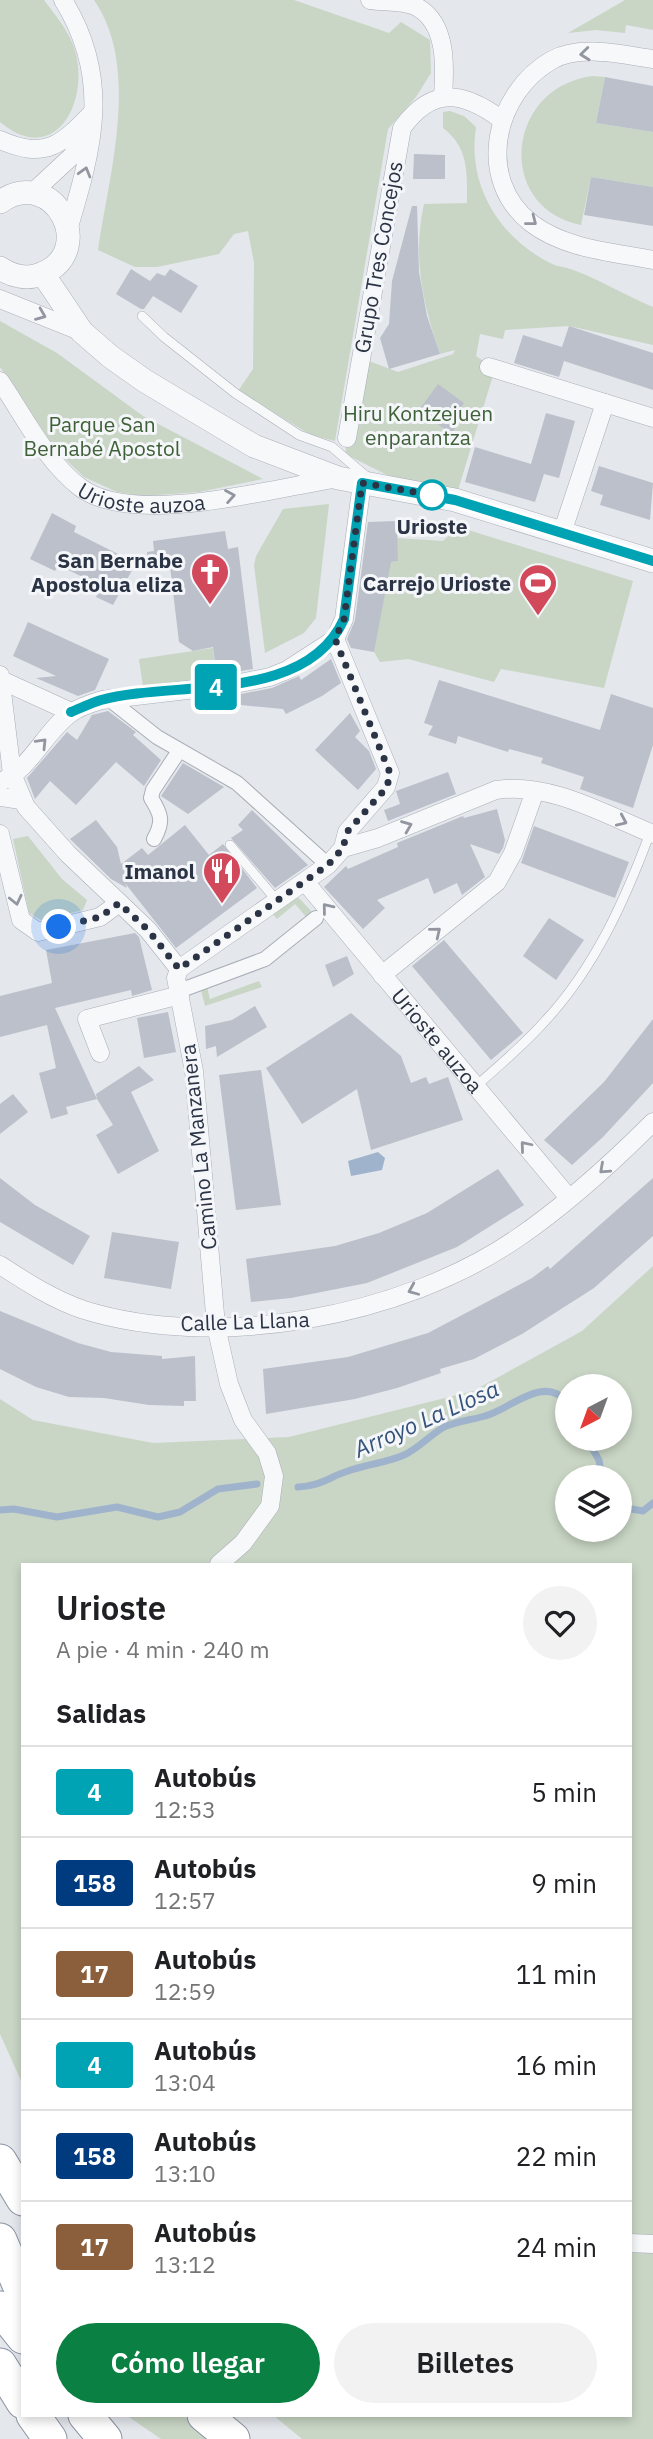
<!DOCTYPE html>
<html lang="es">
<meta charset="utf-8">
<style>
:root{--surface:#fff;--page:#f2f2f2;--text:#202124;--muted:#757577;--line:#e0e0e0;--accent:#0b8043}
body{margin:0;font-family:"IBM Plex Sans",sans-serif;background:var(--page);color:var(--text);height:100vh;display:flex;flex-direction:column;font-size:26px;white-space:nowrap}
*{box-sizing:border-box;margin:0}
p{font-size:23px;color:var(--muted)}
.icon{flex:none;width:38px;height:38px;fill:none;stroke:currentColor;stroke-width:2;stroke-linecap:round;stroke-linejoin:round}
.map{position:relative;flex:1;overflow:hidden}
.panel{position:absolute;left:21px;top:1563px;width:611px;height:854px;display:flex;flex-direction:column;background:var(--surface);border-radius:0px;box-shadow:0 4px 10px #0003}
.panel>*{flex:none}
.badge{padding:0 14px;border-radius:5px;font-size:24px;line-height:46px}
.needle{width:46px;rotate:221deg}
.fabs{position:absolute;left:555px;top:1374px;display:grid;gap:14px}
.fabs a{display:grid;place-items:center;width:77px;height:77px;border-radius:50%;background:var(--surface);box-shadow:0 4px 10px #0003;font-size:35px}
.you{position:absolute;width:35px;height:35px;margin:-18px;border:5px solid #fff;border-radius:50%;background:#1a73e8;box-shadow:0 0 0 10px #1a73e833}
.map>.badge{position:absolute;translate:-50% -50%;box-shadow:0 0 0 4px #fff}
h2{padding:0 35px;font-size:26px;line-height:63px}
.round{display:grid;place-items:center;flex:none;width:74px;height:74px;border-radius:37px;background:var(--page)}
.overview{display:flex;align-items:center;justify-content:space-between;height:119px;padding:0 35px}
h1{font-size:33px;font-weight:600;line-height:52px}
.action{display:flex;gap:14px;margin-top:auto;padding:14px 35px}
.action a{flex:1;height:80px;border-radius:42px;background:var(--accent);color:#fff;font-size:28px;font-weight:600;line-height:80px;text-align:center}
.action a+a{background:var(--page);color:var(--text)}
ul{padding:0;list-style:none}
li{display:flex;align-items:center;gap:21px;height:91px;padding:0 35px;border-top:2px solid var(--line)}
li div{flex:1}
li b{display:block;font-size:26px}
li em{font-style:normal}
li .badge{min-width:77px;font-weight:700;text-align:center}
.map>svg:first-child{display:block}
.green{fill:#c9d6c5;fill-rule:evenodd}
.water{fill:#9fb4cc}
.lines{fill:none;stroke-linecap:round;stroke-linejoin:round}
.stream{stroke:#9fb4cc;stroke-width:7}
.building{fill:#bbc0ca}
.service-casing{stroke:#a9aeb7;stroke-width:10}
.pedestrian-casing{stroke:#a9aeb7;stroke-width:16}
.minor-casing{stroke:#a9aeb7;stroke-width:19}
.tertiary-casing{stroke:#a9aeb7;stroke-width:24}
.motorway-casing{stroke:#8b94a3;stroke-width:35}
.service{stroke:#f7f8fa;stroke-width:9}
.pedestrian{stroke:#f7f8fa;stroke-width:14}
.minor{stroke:#f7f8fa;stroke-width:18}
.tertiary{stroke:#f7f8fa;stroke-width:23}
.motorway{stroke:#fff;stroke-width:33}
.oneway{stroke:#9196a0}
.line-casing{stroke:#fff;stroke-width:16}
.line{stroke:#00a3b4;stroke-width:10}
.walk{stroke:#2b3445;stroke-width:7;stroke-dasharray:0 12.6}
.stop-dot{fill:#fff;stroke:#00a3b4;stroke-width:3.5}
.labels{text-anchor:middle;dominant-baseline:central;stroke-width:6;stroke-linejoin:round;paint-order:stroke}
.street-label{font-size:21px;fill:#2b3445;stroke:#f4f6f9}
.park-label{font-size:21px;fill:#3f6138;stroke:#f4f6f9}
.stop-label{font-size:21px;font-weight:bold;fill:#2b3445;stroke:#f4f6f9}
.poi-label{font-size:21px;font-weight:bold;fill:#2b3445;stroke:#f4f6f9;text-anchor:end}
.water-label{font-size:23px;font-style:italic;fill:#34527a;stroke:#f4f6f9}
</style>
<div class="map">
<svg width="653" height="2439" viewBox="0 0 653 2439">
<rect width="100%" height="100%" fill="#e4e7ec"/>
<path class="green" d="M0,0h44c15,20 32,39 34,66 5,50 -30,97 -78,56z
M94,0h200l95,33 12,-11 29,18 1,33 -15,24 -28,32 -53,312 -24,-6 -73,-44 15,-22 1,-106 -6,-32 -14,3 -15,20 -62,13h-22l-37,-17c11,-76 43,-182 -4,-250z
M625,0h28v30l-27,-5 -1,8 -29,-3 -28,3z
M593,76l12,1 -9,46 57,9v55l-62,-10 -10,48c-87,-17 -75,-139 12,-149z
M450,111l14,5 12,11c-9,58 23,110 74,136 8,4 17,4 26,8 26,10 51,25 77,36v38l-84,-19 -64,4 -2,9 -23,-5 -4,22 19,13 -40,131 -58,-20 -52,-26 16,-96 37,14 55,-18 2,-4 -15,4c-17,-50 -28,-97 -16,-150l43,-1c0,-31 2,-55 -24,-75v-16z
M0,321l57,32 86,63 120,63 -64,13 -55,4 -27,-4 -33,-15 -27,-26 -57,-84z
M329,504l-13,114 -12,15 -39,20 -11,-88 2,-9 27,-47z
M452,525l181,56 -29,107 -103,-19 -7,13 -86,-23 -28,3 -6,-10 15,-90 9,-1 -1,-23 46,3 9,-8z
M213,648l4,28 -74,11 -4,-28z
M28,836l34,43 25,21 -4,10 -42,10 -12,-7 -16,-74z
M296,895l18,19 -6,5 -13,-15 -18,15 -5,-6z
M259,981l3,6 -57,19 -4,-16 6,-3 3,12z
M653,1266v1173h-351l-29,-24h357v-851h-607v521l-23,-51v-635l33,21 120,23 136,-6 184,-46 109,-60zM567,1386h53v52h-53zM567,1477h53v53h-53z
M126,2415h57l25,24h-47z"/>
<path class="water" d="M378,1152l7,6 -3,12 -31,6 -3,-15z"/>
<g class="lines">
<path class="stream" d="M586,1438l13,22 3,17
M298,1487c23,-1 31,-10 50,-16 19,-7 38,-8 56,-16 15,-7 26,-20 40,-28 13,-6 28,-7 41,-11 26,-7 57,-41 82,-15
M620,1507l23,4 10,-8
M0,1510l14,-1 43,8 60,-10 41,10 22,-5 38,-23 39,-5"/>
</g>
<path class="building" d="M605,77l48,9v46l-57,-9z
M414,154l31,1v24h-32z
M591,177l62,10v39l-69,-11z
M412,206h5l2,66 8,44 13,38 -51,15 -9,-31 9,-14 3,-43z
M131,269l19,12 7,-8 8,3 5,-7 28,17 -17,27 -28,-17 -9,13h-3l-25,-15z
M569,326l84,27v37l-89,-29 -5,16 -45,-14 9,-28 39,12z
M438,384l26,19 -3,5 6,4 -16,22 -32,-24z
M546,413l29,8 -16,57 -15,-4 -9,28 -70,-20 10,-35 56,17z
M599,466l54,17 -3,37 -50,-15 3,-10 -12,-4z
M52,513l24,13 -2,6 62,31 -23,42 -17,-8 5,-11 -43,-21 -3,6 -25,-12z
M397,521l1,40 -7,1 -17,90 -23,-4 -4,-9 8,-19 13,-98z
M225,531l3,18 10,-2 15,122 -36,6 -4,-28 -20,4 -14,-9 -9,-76 -21,4 -2,-18 7,-1 -1,-10z
M28,622l81,37 -14,31 -17,6 -42,-18 20,-2 -43,-20z
M331,659l10,24 -19,13 -36,18 -3,-5 -62,-6 -1,-5 52,-10 27,-12 2,4z
M439,680l161,50 11,-36 42,14v37l-20,63 -53,-19 4,-12 -43,-14 2,-5 -34,-9 -1,3 -50,-16 -2,8 -28,-9 5,-9 -9,-3z
M108,711l28,21 -3,3 28,25 -17,26 -28,-24 -40,43 -26,-24 -15,18 -8,-21 40,-46 10,8 15,-25z
M350,713l10,18 -5,6 14,14 7,18 -18,21 -43,-40z
M183,763l41,24 -36,27 -27,-18z
M448,772l8,22 -68,27 -4,-11 16,-6 -4,-13z
M497,809l8,31 -2,8 -4,6 -29,-10 15,33 -23,18 -5,-12 -23,11 -6,-16 -51,22 8,8 -22,21 -39,-42 22,-21 2,3 50,-22 -1,-4 66,-27 1,2z
M252,810l56,55 -33,23 -44,-50 12,-8 -5,-5z
M96,820l21,27 4,17 21,-16 6,7 37,-30 24,30 14,-11 34,44 -81,60 -51,-65 2,5 -16,-9 -41,-40z
M534,826l95,36 -14,36 -94,-35z
M549,918l35,22 -28,40 -33,-24z
M135,933l4,4 13,53 -20,6 -1,-6 -76,18 42,91 -1,-5 43,-28 15,14 -23,12 28,59 -41,23 -22,-39 17,-10 -16,-26 -31,8 2,7 -17,5 -12,-46 17,-5 -9,-43 -47,12v-41l52,-13 -6,-33z
M444,940l79,93 -32,27 -79,-94z
M347,956l7,18 -21,13 -8,-22z
M255,1006l12,21 -50,30 -1,-11 -10,3 -1,-23 27,-6z
M168,1012l8,40 -32,6 -7,-40z
M351,1013l50,43 10,27 15,-6 3,7 19,-7 15,43 -92,30 -14,-61 -55,35 -36,-56z
M653,1019v64l-50,54 -31,28 -28,-25 60,-58z
M261,1070l20,135 -45,5 -17,-135z
M13,1094l15,18 -28,22v-30z
M498,1169l26,36 -67,42 -90,36 -76,15 -40,4 -5,-43 89,-13 44,-13 48,-20z
M0,1178l35,27 55,31 -17,29 -73,-43z
M653,1178v58l-59,52 -72,46 -48,25 -34,10 1,4 -44,15 -42,11 -89,15 -3,-45 85,-12 80,-24 104,-55 16,-12 2,3z
M112,1232l67,10 -8,47 -67,-11z
M0,1311l78,32 33,9 51,4v3l33,-3 1,45h-12v5l-35,-1 -45,-7 -35,-1 -33,-10 -36,-18z"/>
<g class="lines">
<defs>
<path id="service" d="M142,316l22,21 71,56 64,42 33,12 35,30
M230,845l47,56
M476,1086c24,-21 49,-42 70,-66 49,-53 79,-120 104,-187"/>
<path id="pedestrian" d="M109,699l48,38 80,46 91,82
M154,839c10,-18 7,-25 -3,-41l2,-8 26,-39
M179,991l86,-32 51,-41"/>
<g id="minor">
<path d="M63,0c49,79 30,147 5,230"/>
<path d="M370,0c13,2 33,1 45,6 33,16 30,62 28,91"/>
<path d="M653,59c-30,-4 -72,-15 -101,1 -58,33 -77,119 -21,163 34,26 81,29 122,37"/>
<path d="M0,140c46,20 61,5 93,-28"/>
<path d="M32,193l40,-37 15,-27"/>
<path d="M0,299l82,33"/>
<path d="M489,367l164,51"/>
<path id="s1" d="M0,381c24,35 46,81 81,107 53,39 193,0 257,-10"/>
<path d="M347,438l55,-310c31,-43 62,-36 100,-8"/>
<path d="M562,533l43,-130"/>
<path d="M0,675l12,99 14,33 42,47 80,76 31,39"/>
<path d="M1,680l70,32"/>
<path d="M0,782c30,-12 45,-51 71,-69 8,-6 21,-10 31,-13l128,-15 40,-8 17,-7 48,-31 9,-20 18,-136"/>
<path d="M0,797l21,3"/>
<path d="M0,834l21,86 17,12 62,-15 19,-14"/>
<path d="M343,848l35,-10 118,-48c54,-8 108,24 157,44"/>
<path id="s2" d="M306,883l263,315"/>
<path d="M179,969l-3,9 18,93 22,255 13,58 14,36 24,33 7,23 -4,30 -27,37 -24,21"/>
<path d="M179,969l149,-104 15,-17 4,-16 39,-45 4,-14 -55,-134"/>
<path d="M382,975l115,-93 16,-29 22,-62"/>
<path d="M100,1053l-13,-34 93,-24"/>
<path d="M0,1265c26,17 54,35 84,45 133,41 318,7 432,-71 50,-34 95,-75 137,-117"/>
<path d="M630,2243l23,1"/>
</g>
<path id="tertiary" d="M0,202c54,-38 99,50 41,72 -14,6 -29,2 -41,-6
M43,274l39,58 29,25 34,24 109,65 84,32 117,22 198,61"/>
<path id="motorway" d="M0,2161l23,38
M0,2240l23,54
M0,2308l23,29
M0,2365l23,37
M33,2415l17,24
M85,2415l20,24
M204,2415l29,24"/>
</defs>
<use href="#service" class="service-casing"/>
<use href="#pedestrian" class="pedestrian-casing"/>
<use href="#minor" class="minor-casing"/>
<use href="#tertiary" class="tertiary-casing"/>
<use href="#motorway" class="motorway-casing"/>
<use href="#service" class="service"/>
<use href="#pedestrian" class="pedestrian"/>
<use href="#minor" class="minor"/>
<use href="#tertiary" class="tertiary"/>
<use href="#motorway" class="motorway"/>
</g>
<defs><path id="oneway-chevron" d="M-2-3.5L2.5 0L-2 3.5" fill="none" stroke-width="1.6" stroke-linecap="round" stroke-linejoin="round" transform="scale(1.75)"/></defs>
<g class="oneway">
<use href="#oneway-chevron" transform="translate(585 54) rotate(174)"/>
<use href="#oneway-chevron" transform="translate(85 172) rotate(-74)"/>
<use href="#oneway-chevron" transform="translate(532 221) rotate(38)"/>
<use href="#oneway-chevron" transform="translate(41 315) rotate(22)"/>
<use href="#oneway-chevron" transform="translate(230 496) rotate(-10)"/>
<use href="#oneway-chevron" transform="translate(42 743) rotate(-46)"/>
<use href="#oneway-chevron" transform="translate(622 821) rotate(24)"/>
<use href="#oneway-chevron" transform="translate(407 826) rotate(-22)"/>
<use href="#oneway-chevron" transform="translate(16 900) rotate(77)"/>
<use href="#oneway-chevron" transform="translate(327 908) rotate(-129)"/>
<use href="#oneway-chevron" transform="translate(436 932) rotate(-39)"/>
<use href="#oneway-chevron" transform="translate(525 1146) rotate(-130)"/>
<use href="#oneway-chevron" transform="translate(604 1169) rotate(138)"/>
<use href="#oneway-chevron" transform="translate(413 1290) rotate(157)"/>
</g>
<g class="lines">
<defs>
<path id="line" d="M71,712c10,-4 20,-9 30,-12 73,-20 205,4 243,-81l18,-136 93,17 198,61"/>
</defs>
<use href="#line" class="line-casing"/>
<use href="#line" class="line"/>
<path class="walk" d="M59,927l41,-10 19,-14 29,27 31,39 149,-104 15,-17 4,-16 40,-45 3,-14 -55,-134 9,-20 18,-136 70,12"/>
</g>
<defs>
<symbol id="church-pin" viewBox="-11 -11 22 30"><path d="M0 17L-7.5 6A9.5 9.5 0 1 1 7.5 6Z" fill="#d1495b" stroke="#f4f6f9"/><path d="M-1.2-6h2.4v3.5h3.3v2.4h-3.3V6h-2.4V-.1h-3.3v-2.4h3.3Z" fill="#fff"/></symbol>
<symbol id="stadium-pin" viewBox="-11 -11 22 30"><path d="M0 17L-7.5 6A9.5 9.5 0 1 1 7.5 6Z" fill="#d1495b" stroke="#f4f6f9"/><path d="M0-5a6.5 5 0 1 0 0 10a6.5 5 0 1 0 0-10ZM-3.5-1.8h7v3.6h-7Z" fill="#fff"/></symbol>
<symbol id="restaurant-pin" viewBox="-11 -11 22 30"><path d="M0 17L-7.5 6A9.5 9.5 0 1 1 7.5 6Z" fill="#d1495b" stroke="#f4f6f9"/><path d="M-5-6h1v4h1v-4h1v4h1v-4h1v5L-1.5 .5V6h-2V.5L-5-1ZM5-6V6H3V1.5H1.5Q1.5-4 5-6Z" fill="#fff"/></symbol>
</defs>
<g fill-rule="evenodd">
<use href="#church-pin" x="188" y="550" width="44" height="60"/>
<use href="#stadium-pin" x="516" y="561" width="44" height="60"/>
<use href="#restaurant-pin" x="200" y="849" width="44" height="60"/>
</g>
<circle class="stop-dot" cx="432" cy="495" r="14"/>
<g class="labels">
<g class="street-label">
<text transform="translate(378 257) rotate(-80)">Grupo Tres Concejos</text>
<text stroke="none"><textPath href="#s1" startOffset="198">Urioste auzoa</textPath></text>
<text stroke="none"><textPath href="#s2" startOffset="205">Urioste auzoa</textPath></text>
<text transform="translate(198 1147) rotate(-96)">Camino La Manzanera</text>
<text transform="translate(245 1321) rotate(-2)">Calle La Llana</text>
</g>
<g class="park-label">
<text x="418" y="413">Hiru Kontzejuen<tspan x="418" dy="24">enparantza</tspan></text>
<text x="102" y="424">Parque San<tspan x="102" dy="24">Bernabé Apostol</tspan></text>
</g>
<g class="stop-label">
<text x="432" y="526">Urioste</text>
</g>
<g class="poi-label">
<text x="183" y="560">San Bernabe<tspan x="183" dy="24">Apostolua eliza</tspan></text>
<text x="511" y="583">Carrejo Urioste</text>
<text x="195" y="871">Imanol</text>
</g>
<g class="water-label">
<text transform="translate(426 1418) rotate(-24)">Arroyo La Llosa</text>
</g>
</g>
</svg>
<div class="fabs">
<a><svg class="needle" viewBox="-14 -14 28 28"><path d="M0-13l5 13h-10z" fill="#e53935"/><path d="M0 13l5-13h-10z" fill="#757577"/></svg></a>
<a><svg class="icon" aria-label="layers" viewBox="0 0 24 24"><path d="M12 4l9 5-9 5-9-5zM3 14l9 5 9-5"/></svg></a>
</div>
<div class="you" style="left:59px;top:927px"></div>
<b class="badge" style="left:216px;top:687px;background:#00a3b4;color:#fff">4</b>
<section class="panel">
<div class="overview"><div><h1>Urioste</h1><p>A pie · 4 min · 240 m</p></div><a class="round"><svg class="icon" aria-label="heart" viewBox="0 0 24 24"><path d="M12 20l-8-8c-3-5 5-10 8-4 3-6 11-1 8 4z"/></svg></a></div>
<h2>Salidas</h2>
<ul>
<li><span class="badge" style="background:#00a3b4;color:#fff">4</span><div><b>Autobús</b><p>12:53</p></div><em>5 min</em></li>
<li><span class="badge" style="background:#003b80;color:#fff">158</span><div><b>Autobús</b><p>12:57</p></div><em>9 min</em></li>
<li><span class="badge" style="background:#8b5e3c;color:#fff">17</span><div><b>Autobús</b><p>12:59</p></div><em>11 min</em></li>
<li><span class="badge" style="background:#00a3b4;color:#fff">4</span><div><b>Autobús</b><p>13:04</p></div><em>16 min</em></li>
<li><span class="badge" style="background:#003b80;color:#fff">158</span><div><b>Autobús</b><p>13:10</p></div><em>22 min</em></li>
<li><span class="badge" style="background:#8b5e3c;color:#fff">17</span><div><b>Autobús</b><p>13:12</p></div><em>24 min</em></li>
</ul>
<div class="action"><a>Cómo llegar</a><a>Billetes</a></div>
</section>
</div>
